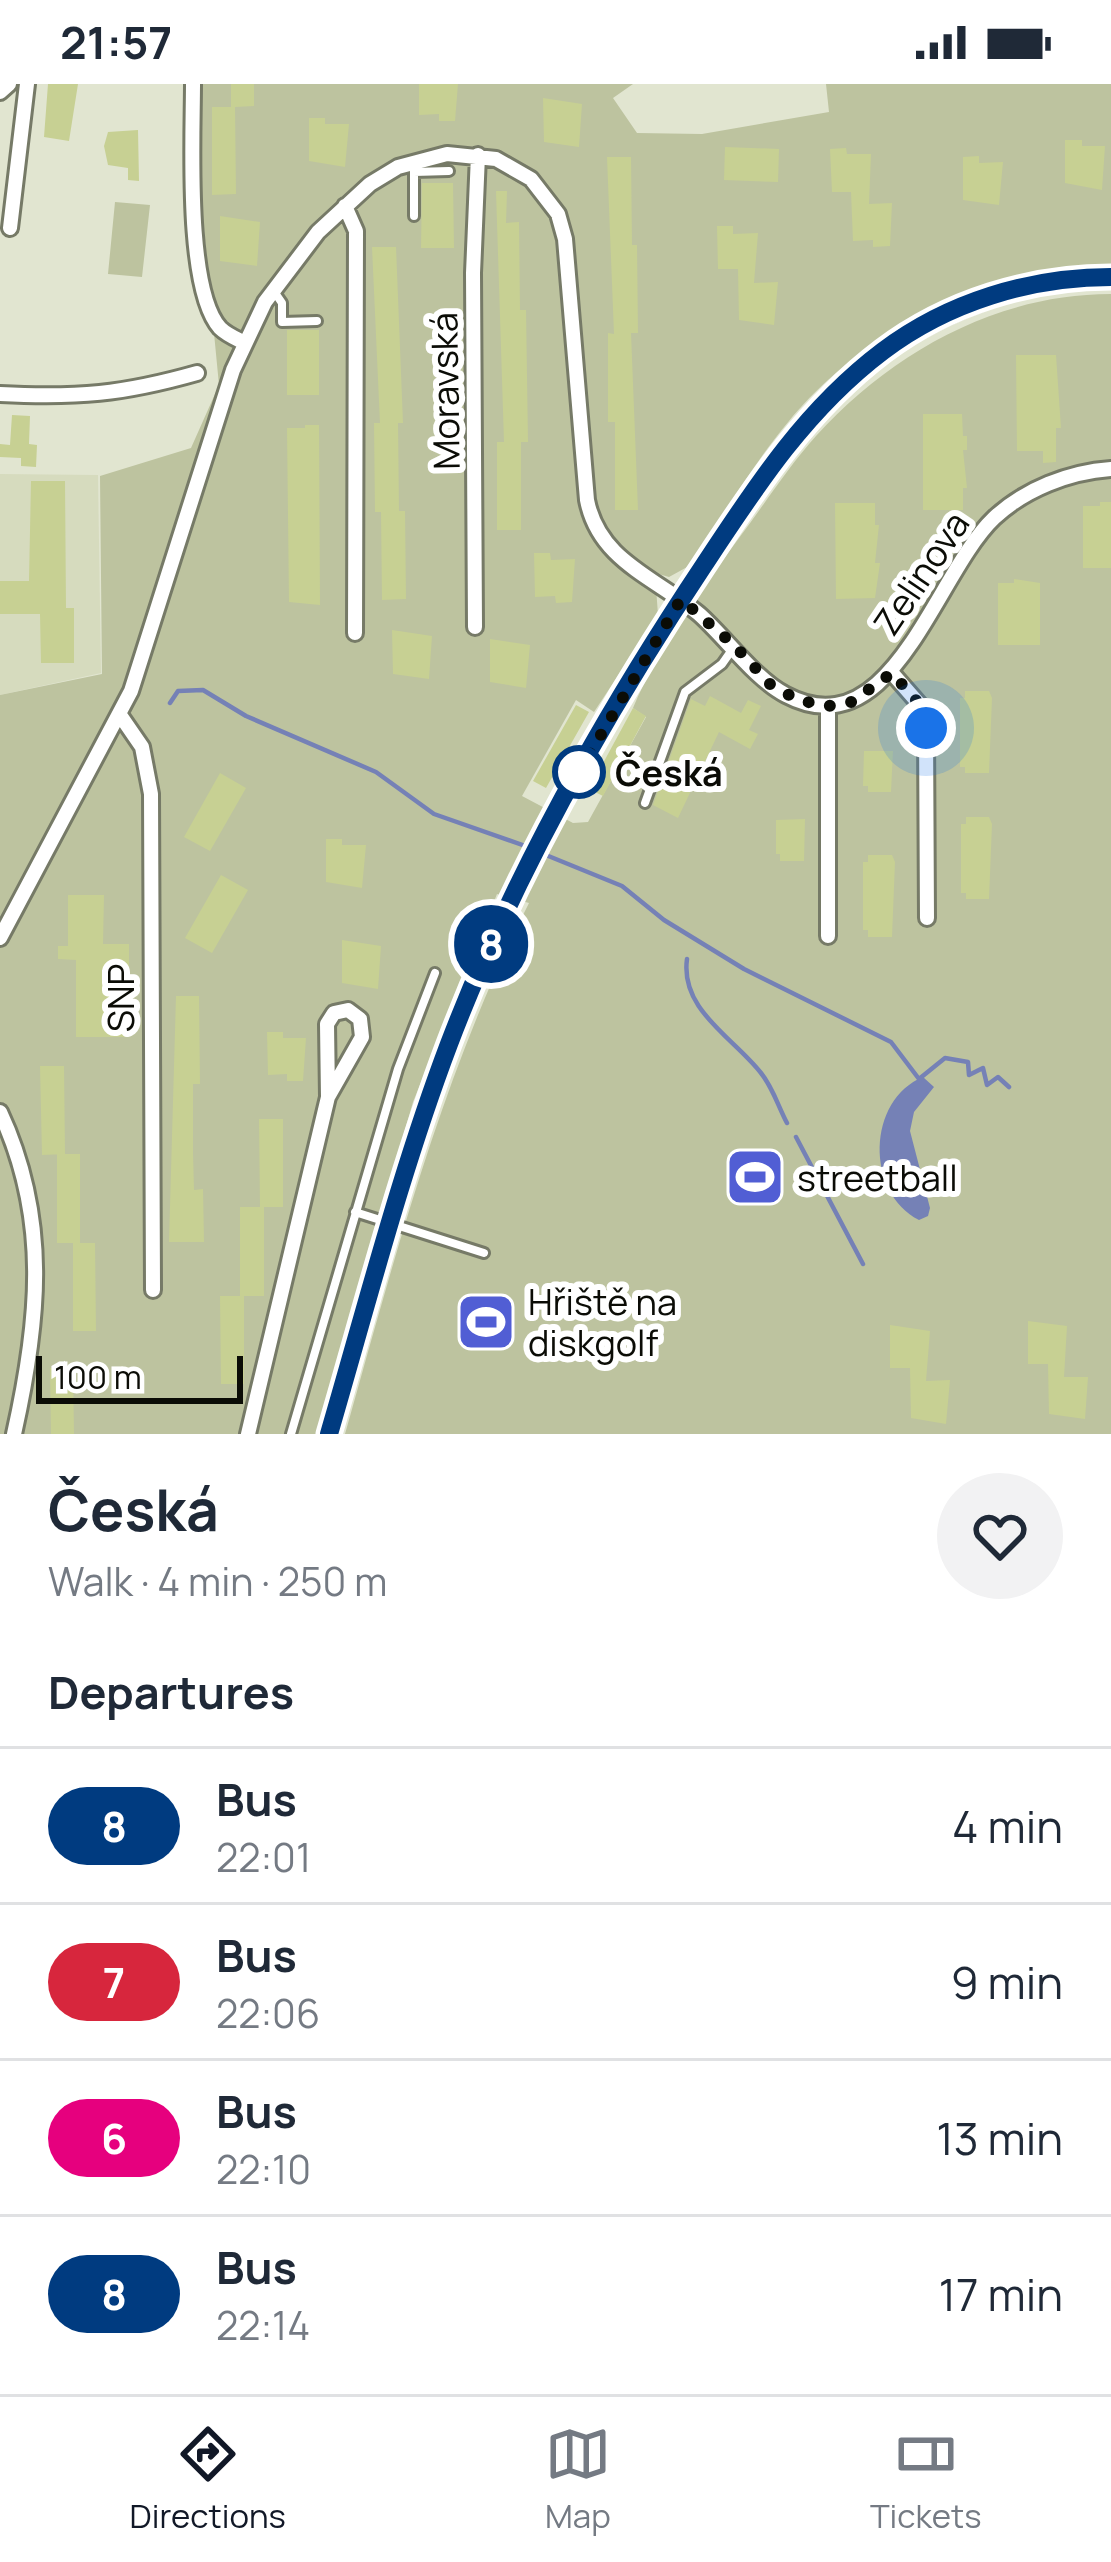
<!DOCTYPE html>
<meta charset="utf-8">
<style>
:root{--surface:#fff;--page:#f2f2f3;--text:#1f2937;--muted:#747a83;--line:#e0e1e3;--accent:#111827}
body{margin:0;font-family:Manrope,sans-serif;background:var(--page);color:var(--text);height:100vh;display:flex;flex-direction:column;font-size:45px;white-space:nowrap}
*{box-sizing:border-box;margin:0}
p{font-size:39px;color:var(--muted)}
.icon{flex:none;width:66px;height:66px;fill:none;stroke:currentColor;stroke-width:2;stroke-linecap:round;stroke-linejoin:round}
.map{position:relative;height:1350px;overflow:hidden}
.sheet{display:flex;flex-direction:column;background:var(--surface);flex:1}
.sheet>*{flex:none}
.badge{padding:0 24px;border-radius:39px;font-size:42px;line-height:78px}
.scale{position:absolute;left:36px;bottom:30px;width:207px;box-sizing:border-box;padding-left:12px;border:6px solid #0b0c06;border-top:0;font-size:33px;line-height:42px;white-space:nowrap;color:#0b0c06;-webkit-text-stroke:9px #fff;paint-order:stroke}
.you{position:absolute;width:60px;height:60px;margin:-30px;border:9px solid #fff;border-radius:50%;background:#1a73e8;box-shadow:0 0 0 18px #1a73e833}
.map>.badge{position:absolute;translate:-50% -50%;box-shadow:0 0 0 6px #fff}
h2{padding:0 48px;font-size:45px;line-height:108px}
.round{display:grid;place-items:center;flex:none;width:126px;height:126px;border-radius:63px;background:var(--page)}
.overview{display:flex;align-items:center;justify-content:space-between;height:204px;padding:0 48px}
h1{font-size:57px;font-weight:700;line-height:90px}
ul{padding:0;list-style:none}
li{display:flex;align-items:center;gap:36px;height:156px;padding:0 48px;border-top:3px solid var(--line)}
li div{flex:1}
li b{display:block;font-size:45px}
li em{font-style:normal}
li .badge{min-width:132px;font-weight:700;text-align:center}
.status{display:flex;justify-content:space-between;align-items:center;height:84px;padding:0 60px;background:var(--surface);direction:ltr}
.status svg{height:33px;fill:currentColor}
.tabs{display:flex;justify-content:space-around;align-items:center;height:168px;border-top:3px solid var(--line);background:var(--surface);font-size:33px;color:var(--muted)}
.tabs a{display:grid;justify-items:center;gap:6px}
.tabs .active{color:var(--accent)}
.map>svg:first-child{display:block}
.built{fill:#d6dbbe}
.green{fill:#bdc39f}
.water{fill:#7581b6}
.lines{fill:none;stroke-linecap:round;stroke-linejoin:round}
.stream{stroke:#7581b6;stroke-width:4.5}
.building{fill:#c7d093}
.service-casing{stroke:#767a67;stroke-width:14}
.minor-casing{stroke:#767a67;stroke-width:20}
.tertiary-casing{stroke:#767a67;stroke-width:24}
.service{stroke:#fff;stroke-width:8}
.minor{stroke:#fff;stroke-width:14}
.tertiary{stroke:#fff;stroke-width:18}
.line-casing{stroke:#fff;stroke-width:27}
.line{stroke:#003b80;stroke-width:18}
.walk{stroke:#0b0c06;stroke-width:12;stroke-dasharray:0 21.6}
.stop-dot{fill:#fff;stroke:#003b80;stroke-width:6}
.labels{text-anchor:middle;dominant-baseline:central;stroke-width:12;stroke-linejoin:round;paint-order:stroke}
.street-label{font-size:36px;fill:#0b0c06;stroke:#fff}
.stop-label{font-size:36px;font-weight:bold;fill:#0b0c06;stroke:#fff;text-anchor:start}
.poi-label{font-size:36px;fill:#0b0c06;stroke:#fff;text-anchor:start}
</style>
<div class="status"><b>21:57</b><svg viewBox="0 0 49 12"><path d="M0 12V9h3v3zM5 12V6h3v6zM10 12V3h3v9zM15 12V0h3v12zM26 1h20v11H26zM47 4h2v5h-2z"/></svg></div>
<div class="map">
<svg width="1111" height="1350" viewBox="0 0 1111 1350">
<rect width="100%" height="100%" fill="#e1e5d0"/>
<path class="built" d="M0,390l98,1 3,198 -101,22z"/>
<path class="green" d="M190,0h443l-20,14 24,35 65,1 127,-22 -3,-28h285v182c-115,-8 -251,68 -322,155 -37,44 -67,97 -100,145l-20,11 -14,-4 3,42 -64,97 -18,-12 -54,96 51,27 15,-1 58,-105 -13,-9c26,-61 67,-117 106,-170 25,-33 49,-71 77,-102 75,-83 180,-142 295,-142v1140h-766c51,-181 98,-362 184,-531l-32,-9 -84,208 -96,332h-317v-739l102,-21 -2,-198 91,-28 28,-63z
M115,118l35,3 -8,72 -34,-3z"/>
<path class="water" d="M923,993l11,10 -20,25 -4,19 20,77 -2,8 -9,4c-54,-28 -52,-120 4,-143z"/>
<g class="lines">
<path class="stream" d="M170,619l8,-12 25,-1 43,26 130,56 58,42 97,34
M541,769l81,33 42,34 80,49 147,73 28,37 26,-21 23,4 1,13 14,-7 4,17 11,-8 11,10
M687,875c-7,51 46,78 74,114 12,15 17,33 26,50
M796,1053l67,127"/>
</g>
<path class="building" d="M48,0h30l-9,57 -25,-4z
M231,0h23v22l-19,1 1,87 -24,1v-88h19z
M419,0h39l-3,37h-16v-7l-20,1z
M543,14l39,6 -3,43 -35,-5z
M309,34h16v6h24l-4,43 -36,-6z
M138,46l1,51 -11,-1v-12l-20,-3 -4,-19 4,-14z
M1065,56h17v6h23l-3,44 -37,-7z
M725,63l54,2 -1,33 -54,-2z
M846,64l1,6h24l-2,50 23,-1 -2,43 -17,1v-7l-20,1 -2,-49h-19l-2,-43z
M979,72v7l24,-1 -4,43 -36,-5v-43z
M607,73h24l1,88h5l1,88h-7l7,177h-23v-88h-7v-89l6,1z
M422,99h31l1,65h-33z
M496,107h11l-1,32 13,-1 1,88h6l2,132h-7v88h-24v-88h7z
M220,132l40,6 -3,44 -37,-5z
M717,142h16v8l25,-1 -4,50 24,-1 -4,43 -35,-5 -1,-51h-20z
M372,163h24l7,176h-5l1,88h6l1,88 -24,1 -1,-88h-6l-1,-89h6z
M287,246h32v65h-32z
M1016,271h40l5,73h-5v34l-13,1v-12h-26z
M923,330h39l1,22h4v14h-4l4,38h-4v22h-40z
M12,331l18,1 -1,28 8,1 -1,22 -15,-1v-8l-21,-1v-13l10,1z
M305,341h14l1,180 -31,-3 -2,-174h18z
M31,397h34l1,127h8v55h-33l-1,-49h-40v-33h29z
M1100,418h11v66h-28v-62h17z
M835,419h40v22h4l-4,38h5l-5,35 -39,1z
M534,469h16l1,7 24,-1 -3,43 -16,1 -1,-7 -20,1z
M1014,495l26,4v62h-42v-62h16z
M392,546l40,6 -3,43 -36,-5z
M490,555l40,6 -4,43 -36,-6z
M965,607h24l3,7 -3,75h-24v-6h-5v-69h5z
M710,612l31,17 7,-13 13,6 -12,24 9,4 -8,15 -31,-17 -41,86 -25,-13 38,-106 14,7z
M576,621l13,7 -43,76 -13,-7z
M633,624l13,8 -43,80 -14,-7z
M864,667h29l-2,41h-23v-6h-5z
M220,689l26,15 -36,63 -26,-14z
M966,733h23l3,7 -3,75h-23v-6h-5v-69h5z
M805,735l-1,42h-24v-7h-4v-34z
M326,755h16v6h24l-4,43 -36,-6z
M868,771h24l3,7 -3,75h-24v-7h-5v-68h5z
M221,791l27,15 -36,63 -27,-15z
M68,811h36l-1,49h26v93h-53v-77l-18,-1v-13h10z
M342,856l39,6 -3,43 -36,-6z
M176,912h23l1,88h-7v69l1,37 9,-1 1,53h-35z
M267,948h16v6h23l-3,43h-16v-7l-19,1z
M40,982h24l1,88 -23,1z
M259,1035h24v88h-19v89h-20v88h-23l-1,-88h20v-89h20z
M57,1070h23v89h15l1,88h-23v-88h-16z
M1028,1237l39,5 -3,51h24l-3,42 -36,-5 -1,-50h-20z
M890,1241l40,6 -4,50 24,-1 -4,44 -35,-6 -1,-50h-20z
M50,1284h23l1,66h-23z"/>
<g class="lines">
<defs>
<path id="service" d="M414,79v53
M414,88l35,-1
M273,206l9,13v19l35,-1
M645,719l40,-111 37,-28 12,-17
M355,1128l129,41
M291,1350l107,-365 37,-96"/>
<path id="minor" d="M193,0c0,53 -8,205 27,244 7,7 17,11 25,15
M0,8l9,-8
M345,122l11,25 -1,402
M10,144l17,-144
M0,310c77,4 123,0 197,-21
M475,543l-2,-354 5,-118
M892,589l28,32 6,23 1,190
M828,622v230
M120,631l22,32 9,47 2,496
M0,854l131,-247 102,-321 32,-68 53,-70 52,-48 28,-17 49,-13 49,5 35,20 27,35 7,25 22,261c12,61 68,77 112,114 27,24 56,65 87,81 106,56 149,-121 208,-177 31,-29 75,-46 117,-49
M0,1028c50,107 39,210 14,322
M248,1350l80,-337 -1,-73 7,-11 14,-3 12,9 2,18 -34,60"/>
<path id="tertiary" d="M329,1350c38,-130 72,-263 120,-390 65,-171 158,-334 260,-486 52,-78 102,-159 181,-212 67,-45 141,-68 221,-70"/>
</defs>
<use href="#service" class="service-casing"/>
<use href="#minor" class="minor-casing"/>
<use href="#tertiary" class="tertiary-casing"/>
<use href="#service" class="service"/>
<use href="#minor" class="minor"/>
<use href="#tertiary" class="tertiary"/>
</g>
<g class="lines">
<defs>
<path id="line" d="M329,1350c38,-130 72,-263 120,-390 64,-168 155,-329 255,-479 52,-79 102,-156 179,-214 65,-49 147,-74 228,-74"/>
</defs>
<use href="#line" class="line-casing"/>
<use href="#line" class="line"/>
<path class="walk" d="M579,688l102,-173 54,47 35,38 28,16 30,6 23,-4 41,-29 28,32 6,23"/>
</g>
<defs>
<symbol id="stadium-square" viewBox="-11 -11 22 22"><rect x="-9" y="-9" width="18" height="18" rx="4" fill="#515ed4" stroke="#fff"/><path d="M0-5a6.5 5 0 1 0 0 10a6.5 5 0 1 0 0-10ZM-3.5-1.8h7v3.6h-7Z" fill="#fff"/></symbol>
</defs>
<g fill-rule="evenodd">
<use href="#stadium-square" x="722" y="1060" width="66" height="66"/>
<use href="#stadium-square" x="453" y="1205" width="66" height="66"/>
</g>
<circle class="stop-dot" cx="579" cy="688" r="24"/>
<g class="labels">
<g class="street-label">
<text transform="translate(445 307) rotate(-91)">Moravská</text>
<text transform="translate(921 489) rotate(-56)">Zelinova</text>
<text transform="translate(120 914) rotate(-90)">SNP</text>
</g>
<g class="stop-label">
<text x="615" y="688">Česká</text>
</g>
<g class="poi-label">
<text x="797" y="1093">streetball</text>
<text x="528" y="1217">Hřiště na<tspan x="528" dy="41">diskgolf</tspan></text>
</g>
</g>
</svg>
<div class="scale">100 m</div>
<div class="you" style="left:926px;top:644px"></div>
<b class="badge" style="left:491px;top:860px;background:#003b80;color:#fff">8</b>
</div>
<section class="sheet">
<div class="overview"><div><h1>Česká</h1><p>Walk · 4 min · 250 m</p></div><a class="round"><svg class="icon" aria-label="heart" viewBox="0 0 24 24"><path d="M12 20l-8-8c-3-5 5-10 8-4 3-6 11-1 8 4z"/></svg></a></div>
<h2>Departures</h2>
<ul>
<li><span class="badge" style="background:#003b80;color:#fff">8</span><div><b>Bus</b><p>22:01</p></div><em>4 min</em></li>
<li><span class="badge" style="background:#d7263d;color:#fff">7</span><div><b>Bus</b><p>22:06</p></div><em>9 min</em></li>
<li><span class="badge" style="background:#e6007e;color:#fff">6</span><div><b>Bus</b><p>22:10</p></div><em>13 min</em></li>
<li><span class="badge" style="background:#003b80;color:#fff">8</span><div><b>Bus</b><p>22:14</p></div><em>17 min</em></li>
</ul>
</section>
<nav class="tabs">
<a class="active"><svg class="icon" aria-label="directions" viewBox="0 0 24 24"><path d="M12 3l9 9-9 9-9-9zM9 14v-3h6M13 9l2 2-2 2"/></svg>Directions</a>
<a><svg class="icon" aria-label="map" viewBox="0 0 24 24"><path d="M3 6l6-2 6 2 6-2v14l-6 2-6-2-6 2zM9 4v14M15 6v14"/></svg>Map</a>
<a><svg class="icon" aria-label="tickets" viewBox="0 0 24 24"><path d="M3 7h18v10H3zM15 7v10"/></svg>Tickets</a>
</nav>
